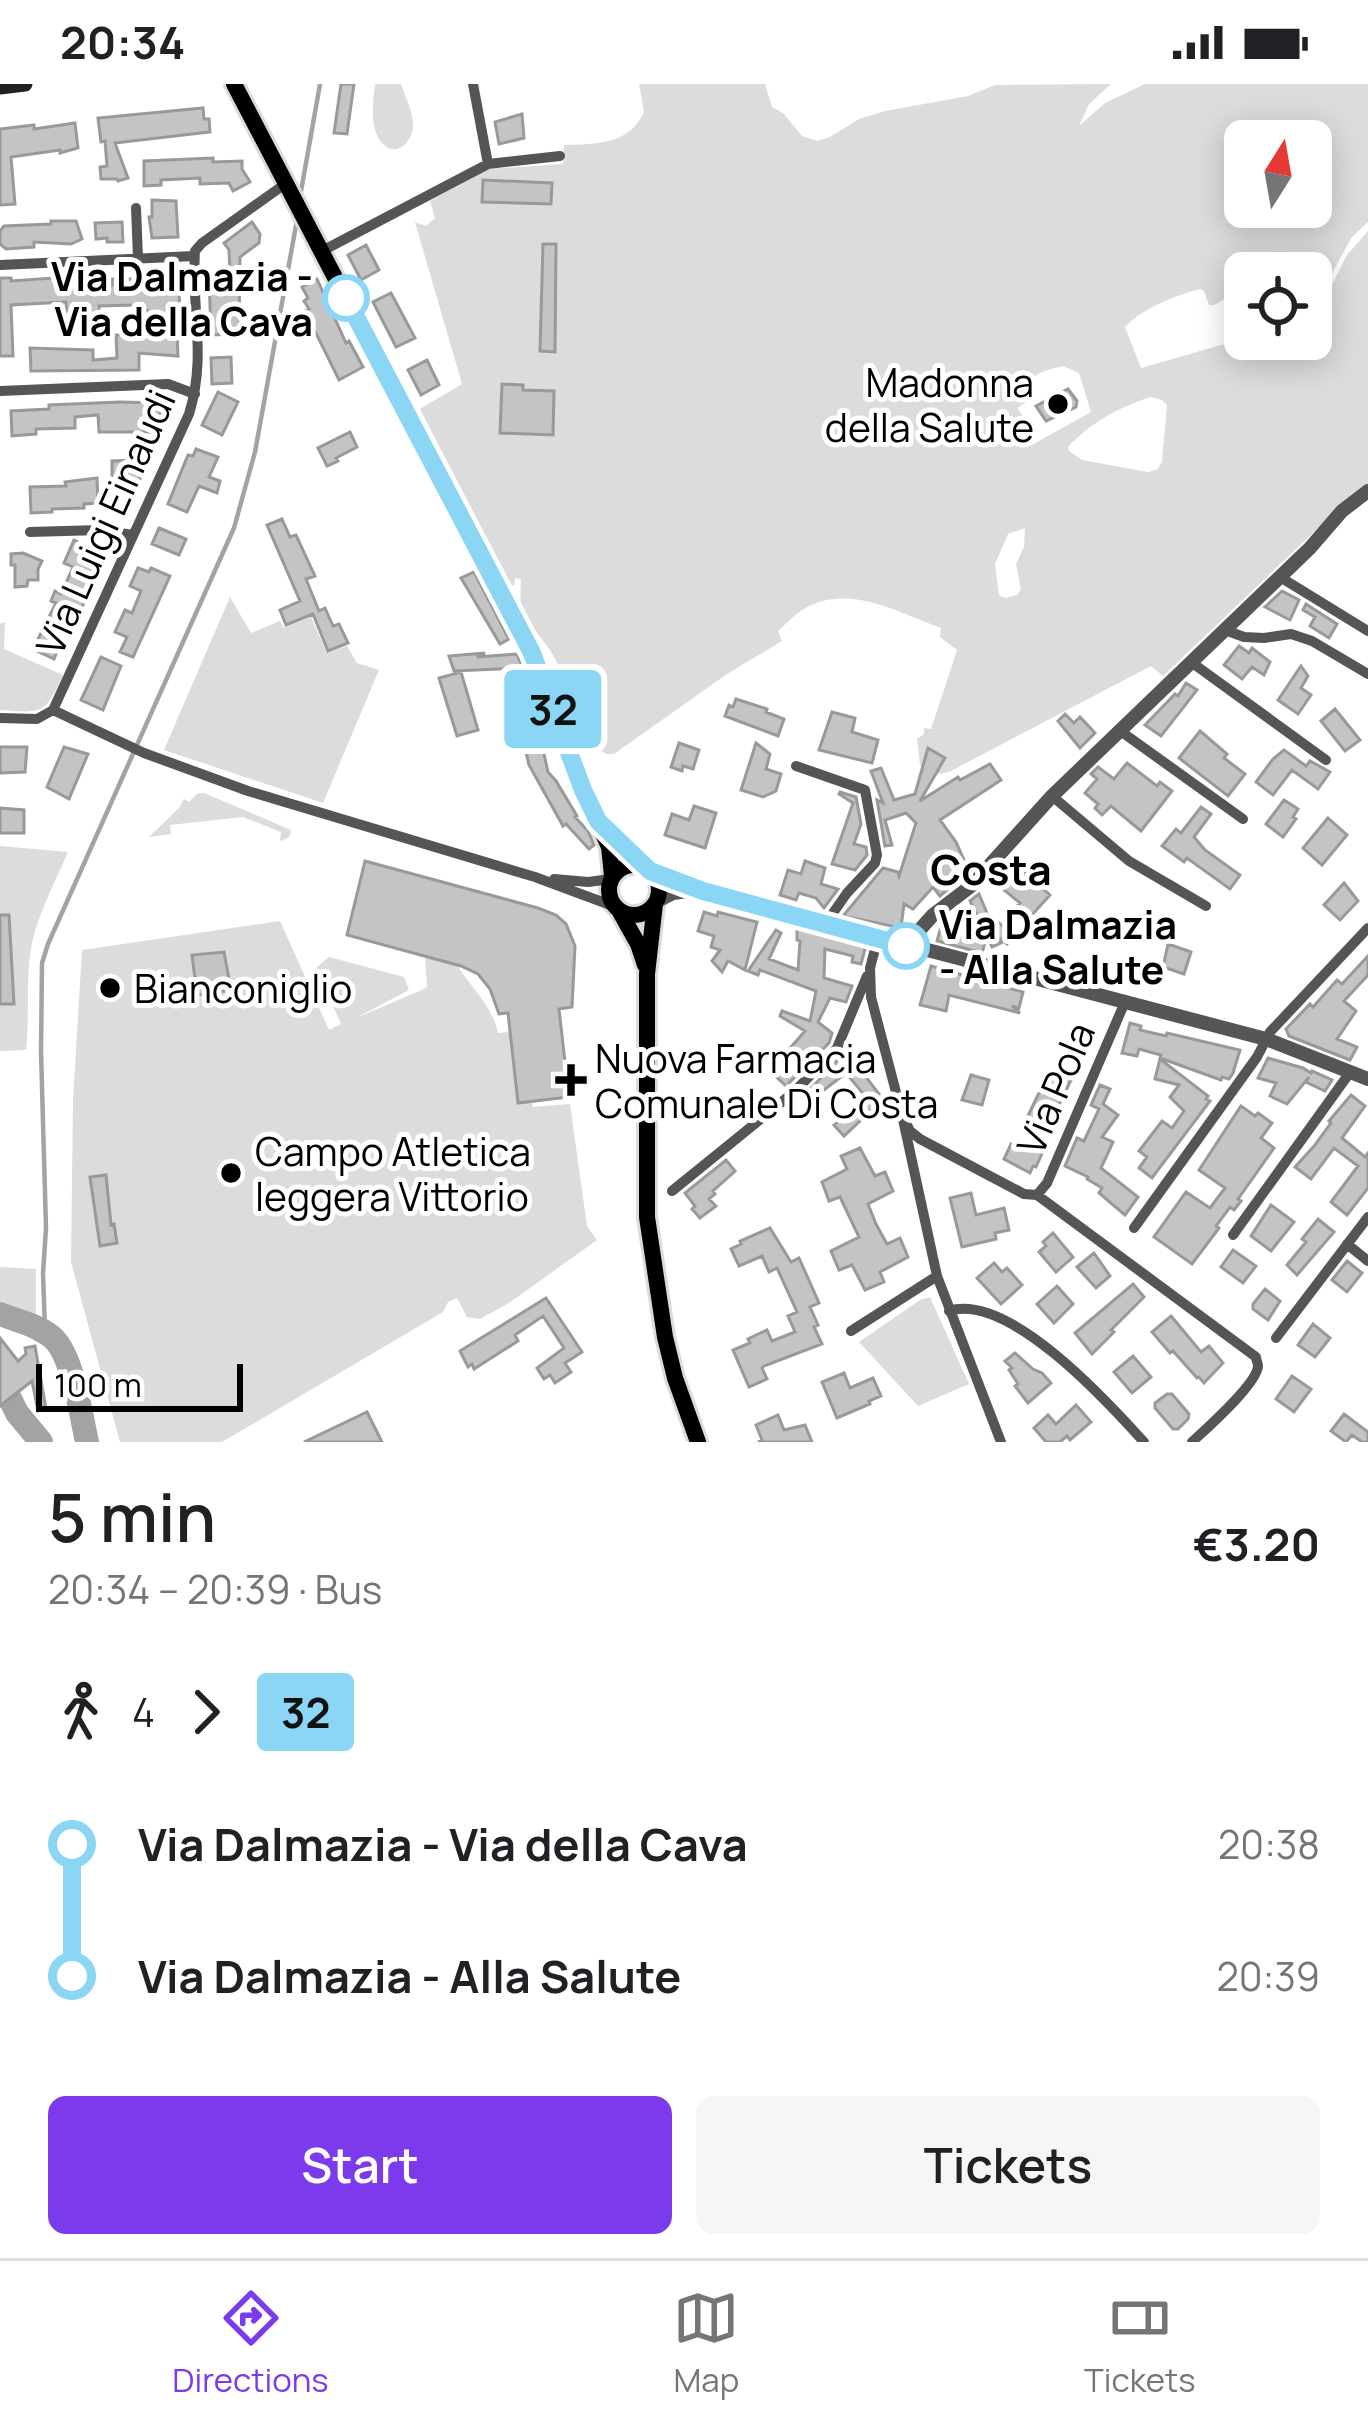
<!DOCTYPE html>
<meta charset="utf-8">
<style>
:root{--surface:#fff;--page:#f6f6f6;--text:#202124;--muted:#757577;--line:#e0e0e0;--accent:#7c3aed}
body{margin:0;font-family:Manrope,sans-serif;background:var(--page);color:var(--text);height:100vh;display:flex;flex-direction:column;font-size:45px;white-space:nowrap}
*{box-sizing:border-box;margin:0}
p{font-size:39px;color:var(--muted)}
.icon{flex:none;width:66px;height:66px;fill:none;stroke:currentColor;stroke-width:2;stroke-linecap:round;stroke-linejoin:round}
.map{position:relative;height:1358px;overflow:hidden}
.side{display:flex;flex-direction:column;background:var(--surface);flex:1}
.side>*{flex:none}
.badge{padding:0 24px;border-radius:9px;font-size:42px;line-height:78px}
.needle{width:78px;rotate:11deg}
.buttons{position:absolute;left:1224px;top:36px;display:grid;gap:24px}
.buttons a{display:grid;place-items:center;width:108px;height:108px;border-radius:18px;background:var(--surface);box-shadow:0 6px 30px #0003;font-size:60px}
.scale{position:absolute;left:36px;bottom:30px;width:207px;box-sizing:border-box;padding-left:12px;border:6px solid #000;border-top:0;font-size:33px;line-height:42px;white-space:nowrap;color:#000;-webkit-text-stroke:9px #fff;paint-order:stroke}
.map>.badge{position:absolute;translate:-50% -50%;box-shadow:0 0 0 6px #fff}
.legs{display:flex;align-items:center;gap:18px;height:132px;padding:0 48px;font-size:39px}
.legs p{margin-inline-start:auto}
.head{display:flex;align-items:center;justify-content:space-between;height:204px;padding:0 48px}
h1{font-size:66px;font-weight:600;line-height:90px}
.button{display:flex;gap:24px;margin-top:auto;padding:24px 48px}
.button a{flex:1;height:138px;border-radius:18px;background:var(--accent);color:#fff;font-size:48px;font-weight:600;line-height:138px;text-align:center}
.button a+a{background:var(--page);color:var(--text)}
ul{padding:0 48px;list-style:none}
li{display:flex;align-items:center;gap:42px;height:132px;font-size:45px}
li i{display:grid;place-items:center;width:18px;height:100%;margin:0 15px;background:currentColor}
li i::after{content:'';width:30px;height:30px;margin:-15px;border:9px solid;border-radius:50%;background:var(--surface)}
li p{margin-inline-start:auto}
li:first-child i{background:linear-gradient(#0000 50%,currentColor 0)}
li:last-child i{background:linear-gradient(currentColor 50%,#0000 0)}
.status{display:flex;justify-content:space-between;align-items:center;height:84px;padding:0 60px;background:var(--surface);direction:ltr}
.status svg{height:33px;fill:currentColor}
.tab-bar{display:flex;justify-content:space-around;align-items:center;height:168px;border-top:3px solid var(--line);background:var(--surface);font-size:33px;color:var(--muted)}
.tab-bar a{display:grid;justify-items:center;gap:6px}
.tab-bar .selected{color:var(--accent)}
.map>svg:first-child{display:block}
.green{fill:#dcdcdc;fill-rule:evenodd}
.water{fill:#a3a3a3}
.lines{fill:none;stroke-linecap:round;stroke-linejoin:round}
.stream{stroke:#a3a3a3;stroke-width:4.5}
.river{stroke:#a3a3a3;stroke-width:24}
.building{fill:#c4c4c4;stroke:#999;stroke-width:3}
.primary-casing{stroke:#dbdbdb;stroke-width:22}
.minor{stroke:#555;stroke-width:10}
.tertiary{stroke:#555;stroke-width:14}
.secondary{stroke:#222;stroke-width:15}
.primary{stroke:#000;stroke-width:16}
.line-1-casing{stroke:#fff;stroke-width:27}
.line-1{stroke:#8ad6f4;stroke-width:18}
.stop-1-dot{fill:#fff;stroke:#8ad6f4;stroke-width:6}
.poi-dot{fill:#000;stroke:#fff;stroke-width:4.5}
.labels{text-anchor:middle;dominant-baseline:central;stroke-width:10;stroke-linejoin:round;paint-order:stroke}
.stop-label{font-size:39px;font-weight:bold;fill:#000;stroke:#fff;text-anchor:end}
.poi-label{font-size:39px;fill:#000;stroke:#fff;text-anchor:start}
.street-label{font-size:39px;fill:#000;stroke:#fff}
.neighbourhood-label{font-size:42px;font-weight:bold;fill:#000;stroke:#fff}
</style>
<div class="status"><b>20:34</b><svg viewBox="0 0 49 12"><path d="M0 12V9h3v3zM5 12V6h3v6zM10 12V3h3v9zM15 12V0h3v12zM26 1h20v11H26zM47 4h2v5h-2z"/></svg></div>
<div class="map">
<svg width="1368" height="1358" viewBox="0 0 1368 1358">
<rect width="100%" height="100%" fill="#fff"/>
<path class="green" d="M375,0h26c4,12 11,26 12,39 2,16 -16,37 -31,20 -13,-14 -9,-42 -7,-59z
M639,0h126l7,23 11,6 19,23 15,5 13,-4 29,-18 26,-8 83,-15 27,-11 116,-1 -22,20 -10,22 26,-23 40,-19h223v138l-16,15 -31,56 -10,8v-28h-12c-14,-19 -32,-13 -47,0h-7v6l-20,20 -11,6h-5l-5,-14 -4,-2c-26,7 -57,19 -75,38l16,41 104,-30 66,1v-31l15,-11 21,-42 21,-24v254l-28,22 -177,169 -12,-10 -202,106 -9,2 -20,-9 -3,-26 7,-5v-6l7,1 26,-79 -17,-13 1,-9c-41,-15 -89,-43 -132,-22 -12,6 -22,17 -31,25l4,10 -55,33 -113,80h-8c-31,-24 -35,-66 -53,-99 -10,-17 -25,-29 -31,-48 -3,-9 -1,-18 -1,-28l-6,-1 -1,7 -3,1 -91,-177 42,-25 -47,-162 11,4 9,-8 -5,-17 58,-32 75,-5 1,-19c31,-1 66,0 80,-33zM1245,57h66v66h-66zM1063,282l16,7 12,39 -61,34 -10,-24 5,-3 -8,-11 9,-6 -3,-3c2,-24 19,-28 40,-33zM1151,313l11,3 5,5 -5,56 -4,8 -10,3 -66,-12 -13,-9 -1,-4c22,-24 53,-41 83,-50zM1025,444l-1,19 -8,17 5,25 -4,6 -12,3 -6,-3 -4,-31 13,-30z
M230,513l21,36 29,-12 4,7 27,-11 16,36 20,-7 10,17 22,7 -56,133 -159,-53z
M5,538l-1,27 59,26c-18,40 -20,38 -63,35v-86z
M198,709h6l87,37 -1,6 -8,5 -2,-1 1,-8 -38,-15 -73,8 1,9 -22,3 30,-29 5,-9 5,3z
M0,762l68,6c-13,30 -29,60 -36,91 -7,36 -2,72 -6,107l-26,1z
M280,837l49,109 12,-6 -25,-56 13,-11 75,20 5,13 -53,28 68,-29 3,-3 -2,-29 32,8c15,24 35,40 41,68l12,-1 23,75 37,-3 17,122 10,14 -88,63 -29,16 -13,-2 -10,-19 -9,4 -5,10 -221,130h-102l-49,-180 2,-162 9,-150z
M0,1183l36,2v53l-36,-16z
M930,1213l39,87 -51,22 -59,-64 61,-42z"/>
<path class="water" d="M0,1224c9,5 18,10 28,14 22,8 40,12 33,41l-15,-16 -46,-27z"/>
<g class="lines">
<path class="stream" d="M300,113l20,-113
M45,1247l-2,-58 3,-45 -5,-177 1,-88 6,-19 186,-416 21,-76 42,-232"/>
<path class="river" d="M0,1230c17,7 41,12 54,25 19,19 27,76 33,103
M0,1294l17,35 24,29"/>
</g>
<path class="building" d="M341,0h13l-7,50 -13,-1z
M203,24l1,11h5l1,13 -95,11 13,35 -10,3 -1,-2h-16l-1,-12 7,-1 -2,-25 -4,1 -3,-24z
M522,30l2,24 -25,6 -4,-22z
M75,39l3,25 -18,5v-3l-49,7 4,47 -15,1v-76l34,-4v4z
M213,74v4l29,-1v8l8,13 -17,9 -4,-8 -29,1v-6l-39,2v5l-17,1v-25z
M483,96l69,3 -1,21 -69,-2z
M152,116l24,1 2,36 -26,1 -3,-21h3z
M51,137h25l6,18 -11,5 -37,-2v5l-28,2 -6,-5v-13l4,-5 47,-2z
M122,138l1,20h-16v-4l-11,1 -1,-16z
M252,138l8,12 -1,9 -19,14 -1,77 -28,1 -2,-58 21,-3 -1,-24 -5,-7z
M543,160h13l-1,108 -15,-1z
M366,161l13,25 -18,10 -13,-25z
M0,194h11v3l42,-3 1,7h33v2l25,-2v-6h26v8l38,-2v7h3l1,17h-4l2,47 -39,-3v17l-108,1 -1,-23 63,2v10l24,-2 -1,-23 32,-1 -1,-24h-11v-5l-37,1 1,15 -33,1 -1,-20 -55,3 2,51h-13z
M317,195l29,64 3,-2 14,26 -24,13 -34,-69 4,-2 -5,-8 4,-3 -6,-11z
M391,209l24,45 -19,9 -23,-45z
M231,273l1,26 -20,1 -1,-26z
M427,276l12,25 -18,10 -13,-25z
M502,300l21,1v5l31,1 -1,44 -53,-2z
M1068,305l9,12 -1,6 -30,14 -10,-15z
M218,308l20,10 -16,33 -20,-10z
M120,318l40,1 1,29h-62l-1,-17 -23,2v11l-39,1v5l-24,2 -1,-25 38,-2v-4z
M350,348l7,15 -21,11 2,3 -11,5 -9,-18z
M196,365l22,8 -9,20 11,4 -3,12 -18,-7 -12,26 -19,-8 20,-49 5,1z
M140,376v23l-28,1v-23z
M97,394l1,25 -14,1v4l-32,1v3l-21,1 -1,-26 36,-1 -1,-4z
M282,435l8,18 6,-2 19,41 -9,3 13,32 6,-3 8,18 6,-2 9,19 -20,8 -15,-37 -27,11 -6,-15 20,-9 -33,-76z
M159,444l27,11 -7,16 -27,-11z
M74,456l31,15 -30,68 -5,-3 -16,39 -21,-10 23,-46 -5,-2 4,-10 6,3 12,-27 -9,-4z
M23,469l19,8 -4,8v11h-10l-1,6 -12,1v-22h-4v-11z
M138,484l11,4 2,-4 19,8 -37,81 -13,-5 7,-15 -12,-5 10,-22 7,3 9,-22 -11,-5z
M474,488l35,67 -9,5 -39,-66z
M1282,507l17,9 -9,20 -25,-13z
M1306,520l31,20 -8,14 -19,-12 5,-9 -12,-7z
M1239,562l10,7 3,-5 18,14 -6,13 -12,-8 -10,12 -18,-14z
M485,569l-8,4 40,-3 6,14 -69,3 -5,-15z
M101,573l20,9 -18,44 -22,-10z
M1301,582l7,10 -7,12 10,7 -13,19 -20,-14z
M461,588l17,58 -21,6 -18,-58z
M1186,599l11,7 -36,46 -16,-11 30,-31 3,2z
M736,615l31,10 -1,3 18,7 -6,17 -53,-20 4,-11 4,2z
M1335,625l25,31 -15,11 -24,-30z
M832,628l23,6 -3,14 26,8 -6,23 -53,-13z
M1065,630l9,9 6,-6 15,16 -15,15 -22,-27z
M537,639l11,49 8,9 21,35 -2,1 13,14 6,14 -5,4 -23,-25 -3,2 -34,-61 -9,-39z
M1200,647l27,23 -3,4 21,16 -17,22 -49,-38z
M679,659l20,7 -6,19 -10,-3 -1,5 -11,-4z
M756,659l14,11 -4,15 15,5 -5,17 -13,6 -22,-7z
M0,663h27l-2,25 -25,1z
M64,663l24,7 -19,45 -22,-12z
M928,664l17,10 -25,43 38,-24 2,3 30,-16 11,16 -61,40 16,22 13,29 -29,25 -7,-9 -20,22 -9,-5 -3,24 -58,-12 40,-48 15,4 1,4 17,-53 -10,-10 -21,7 7,25 -7,1 -8,-46 6,3 -12,-32 10,-3 13,32 21,-6z
M1284,666l22,16 4,-5 20,11 -12,17 -26,-19 -19,25 -17,-13 17,-23z
M1127,679l30,23 3,-4 12,9 -31,40 -30,-25 -9,9 -7,-7 3,-4 -13,-11 12,-14 -6,-5 7,-7 16,12z
M840,708l16,5 5,27 -7,20 12,3 1,8 -12,15 -23,-6 21,-61 -14,-9z
M1284,716l14,9 -5,8 3,2 -13,18 -17,-13z
M694,722l22,7 -11,35 -40,-13 7,-21 17,6z
M1201,723l10,7 -17,23 11,13 35,25 -10,14 -43,-31 -3,4 -22,-16 14,-17 5,4z
M0,724l24,2v23h-24z
M1328,734l19,17 -25,30 -19,-17z
M365,777l173,47 18,7 10,9 9,22 -3,61 -13,2 10,88 -51,6 -10,-90 -9,1 -9,-25 -12,-15 -17,-8 -114,-31z
M805,777l20,7 -4,16 17,5 -14,19 -8,-10 -17,-5 -3,7 -16,-5 8,-25 13,4z
M1014,778l36,33 -20,22 -13,-11 3,-3 -22,-18z
M1344,799l14,18 -18,19 -16,-15z
M979,810l11,26 4,-1 19,15 -6,10 -9,-7 3,6 -9,4 -5,-11 -5,17 -45,-12 4,-15 28,7 2,-8 12,3 -7,-6 4,-1 -10,-20z
M704,828l13,4 1,-4 39,10 -12,48 -17,-9 -6,11 -10,-11 8,-11 -9,-3 3,-11 -16,-5z
M0,831h9l5,89h-14z
M797,843l69,18 -5,19 -9,-2 1,-6 -28,-7 -1,29 28,8 -6,16 -16,-4 -12,24 14,11 -3,10 -43,43 -16,-15 35,-40 -25,-15 2,-5 28,10 6,-30 -56,-21 -2,5 -10,-4 28,-41 5,3 -12,26 29,11 2,-29 -3,-1z
M1168,860l23,8 -7,22 -21,-7z
M224,868l7,38 -34,5 -5,-40z
M1368,872v19l-24,26 12,10 -19,28 20,8 -7,13 -61,-24 -3,-7 24,-25 3,3 24,-27 5,4z
M931,882l92,26 -4,16 -7,-2 8,7 -71,-18 -3,16 -26,-6z
M1130,939l11,3 -1,4 26,6 1,-3 73,17 -7,23 -4,6 -7,-2 -1,3 -61,-22 1,-3 -22,-6 -2,7 -15,-3z
M846,967l33,43 -7,6 4,6 -32,30 -10,-11 32,-28 -20,-24 -35,27 -4,2 -4,-5z
M1268,974l35,10 8,5 1,-2 20,9 -7,11 -19,-9 3,-5 -22,27 -17,-8 6,-13 -18,-5z
M1160,975l48,37 -2,3 4,2 -58,77 -13,-10 8,-11 -8,-6 23,-30 10,7 12,-17 -14,-14 9,-12 -24,-6z
M1050,986l21,10 -27,56 -21,-10z
M971,991l18,5 -7,25 -20,-5z
M1100,1001l10,4 -7,15 15,11 -16,22 11,5 -12,26 37,29 -13,18 -26,-22 3,-5 -15,-9 1,-2 -23,-11 12,-28 7,3 15,-32 -8,-4z
M1351,1011l14,11 -23,32 23,19 3,-4v35l-21,27 -16,-13 27,-36 -24,-18 -23,31 -16,-12 20,-22 16,-22 -2,-2z
M1241,1022l14,10 3,-3 14,10 -11,15 13,10 -36,51 3,2 -7,9 -4,-3 -14,19 3,2 -27,36 -38,-27 32,-45 24,16 15,-20 -26,-18z
M1011,1060l15,7 3,-6 14,6 -7,16 -3,-1 -3,7 -26,-14z
M860,1064l15,28 10,-4 8,19 -25,13 8,20 11,20 13,-6 8,19 -28,15 4,10 -19,8 -13,-25 -13,5 -8,-19 28,-14 -19,-40 -11,4 -7,-19 25,-13 -6,-13z
M726,1076l9,11 -22,20 2,3 -6,5 7,7 -16,12 -8,-9 3,-3 -10,-13z
M106,1091l5,50 3,-1 3,19 -17,3 -10,-69z
M971,1109l5,22 28,-7 5,22 -14,3 1,6 -34,8 -12,-49z
M1271,1121l23,17 -23,29 -20,-15z
M1318,1135l16,13 -37,43 -10,-10 19,-23 -4,-3z
M770,1144l21,34 8,-4 20,45 -9,4 8,18 -4,2 8,17 -58,22 -2,2 5,11 -18,8 -16,-37 17,-7 -2,-4 19,-9 5,11 23,-9 -7,-16 9,-4 -20,-44 -8,4 -7,-16 -23,10 -8,-17 10,-5 -1,-3z
M1053,1149l20,24 -17,15 -17,-20 7,-6 -3,-4z
M1233,1166l23,16 -13,17 -22,-16z
M1094,1169l16,23 -14,12 -19,-21z
M1347,1177l15,12 -15,19 -15,-12z
M994,1179l8,9 5,-4 15,17 -21,19 -24,-26z
M1133,1200l11,13 -33,33 3,2 -22,22 -17,-21z
M1057,1202l16,18 -19,19 -17,-19z
M1265,1205l15,12 -12,19 -15,-11v-5z
M546,1214l36,54 -17,11 6,9 -16,11 -5,-8 -6,4 -7,-11 27,-20 -21,-32 -28,19 3,6 -44,28 -2,-5 -4,3 -8,-16z
M1171,1232l30,36 8,-6 14,17 -19,20 -5,-6 -2,1 -24,-27 -3,2 -18,-21z
M1313,1240l17,14 -15,19 -17,-12z
M0,1254l18,23 8,-7 -1,-6 10,-2 11,63 -8,2 -6,-30 -32,25z
M1015,1269l18,16 9,4 9,10 -23,20 -13,-17 3,-2 -9,-14 3,-2 -7,-7z
M1133,1272l18,21 -19,16 -18,-21z
M844,1289l6,15 23,-10 8,18 -12,5 1,3 -33,14 -15,-36z
M1292,1292l19,13 -17,23 -18,-13z
M1167,1310h5l17,20 -1,5 -10,10h-5l-18,-21v-5z
M1076,1321l15,17 -21,18 -3,-4 -7,6h-14l-12,-14 14,-13 8,9z
M367,1328l15,30h-78z
M1344,1330l24,18v10h-6l-10,-7 -6,7 -15,-11z
M778,1331l6,15 21,-5 7,17h-54l4,-2 -6,-15z"/>
<g class="lines">
<defs>
<path id="primary" d="M234,0l297,569 52,137 26,57 3,29
M604,744l42,40
M609 806a25 25 0 1 1 50 0a25 25 0 1 1-50 0Z
M655,820l-8,70v243l18,120 10,41 23,64
M620,828l18,32 7,21"/>
</defs>
<use href="#primary" class="primary-casing"/>
<path class="minor" d="M473,0l15,80
M136,124l2,50
M322,167l166,-87 72,-8
M0,181l194,-9
M0,307l168,-7 27,10
M30,448l70,-2 33,5
M1280,493l88,54
M1225,546l19,7 20,1 27,-4 21,7 56,33
M1191,578l135,98
M53,626l136,-296c18,-58 2,-105 6,-163l7,-8 83,-59
M53,626l91,43 104,38 287,86 78,29
M0,634l37,1 16,-9
M1119,646l124,89
M796,682l69,24 12,65 -2,8 -28,30 -21,30
M1052,712l77,65 77,45
M554,795l34,3 23,-3
M878,854l-8,30 1,29 31,118 35,161 64,166
M902,1031l8,16 10,8 104,55 13,1 219,162c0,3 2,6 2,9 -1,18 -52,63 -66,76
M672,1107l122,-99 43,-44 30,-72
M1037,1111l10,-12 78,-181
M1134,1144l123,-171 13,-25 98,-104
M1233,1151l118,-164
M1347,1160l21,17
M949,1227c59,-19 158,90 195,131
M851,1247l86,-55
M1276,1254l92,-121"/>
<path class="tertiary" d="M650,787l53,20 563,148 102,40
M657,817l16,-8 24,-3
M906,861l27,-30 38,-29 81,-90 258,-248 32,-37 26,-20"/>
<path class="secondary" d="M0,3l25,-3"/>
<use href="#primary" class="primary"/>
</g>
<g class="lines">
<defs>
<path id="line-1" d="M346,214l186,355 51,137 15,31 52,50 53,20 203,55"/>
</defs>
<use href="#line-1" class="line-1-casing"/>
<use href="#line-1" class="line-1"/>
</g>
<g class="stop-1-dot">
<circle cx="346" cy="214" r="21"/>
<circle cx="906" cy="862" r="21"/>
</g>
<g class="poi-dot">
<circle cx="1058" cy="320" r="12"/>
<circle cx="110" cy="904" r="12"/>
<path d="M565 978h12v12h12v12h-12v12h-12v-12h-12v-12h12z"/>
<circle cx="231" cy="1089" r="12"/>
</g>
<g class="labels">
<g class="stop-label">
<text x="313" y="192">Via Dalmazia -<tspan x="313" dy="45">Via della Cava</tspan></text>
<text x="939" y="840" text-anchor="start">Via Dalmazia<tspan x="939" dy="45">- Alla Salute</tspan></text>
</g>
<g class="poi-label">
<text x="1034" y="298" text-anchor="end">Madonna<tspan x="1034" dy="45">della Salute</tspan></text>
<text x="134" y="904">Bianconiglio</text>
<text x="595" y="974">Nuova Farmacia<tspan x="595" dy="45">Comunale Di Costa</tspan></text>
<text x="255" y="1067">Campo Atletica<tspan x="255" dy="45">leggera Vittorio</tspan></text>
</g>
<g class="street-label">
<text transform="translate(105 438) rotate(-66)">Via Luigi Einaudi</text>
<text transform="translate(1055 1004) rotate(-67)">Via Pola</text>
</g>
<g class="neighbourhood-label">
<text x="991" y="785">Costa</text>
</g>
</g>
</svg>
<div class="buttons">
<a><svg class="needle" viewBox="-14 -14 28 28"><path d="M0-13l5 13h-10z" fill="#e53935"/><path d="M0 13l5-13h-10z" fill="#757577"/></svg></a>
<a><svg class="icon" aria-label="locate" viewBox="0 0 24 24"><circle cx="12" cy="12" r="6"/><path d="M12 2v4M12 18v4M2 12h4M18 12h4"/></svg></a>
</div>
<div class="scale">100 m</div>
<b class="badge" style="left:553px;top:625px;background:#8ad6f4;color:#111">32</b>
</div>
<section class="side">
<div class="head"><div><h1>5 min</h1><p>20:34 – 20:39 · Bus</p></div><b>€3.20</b></div>
<div class="legs"><svg class="icon" aria-label="walk" viewBox="0 0 24 24"><circle cx="13" cy="4" r="2"/><path d="M13 8l-2 6 4 7M11 14l-3 7M7 12l3-4h3l4 4"/></svg>4<svg class="icon" aria-label="forward" viewBox="0 0 24 24"><path d="M9 5l7 7-7 7"/></svg><b class="badge" style="background:#8ad6f4;color:#111">32</b></div>
<ul>
<li><i style="color:#8ad6f4"></i><b>Via Dalmazia - Via della Cava</b><p>20:38</p></li>
<li><i style="color:#8ad6f4"></i><b>Via Dalmazia - Alla Salute</b><p>20:39</p></li>
</ul>
<div class="button"><a>Start</a><a>Tickets</a></div>
</section>
<nav class="tab-bar">
<a class="selected"><svg class="icon" aria-label="directions" viewBox="0 0 24 24"><path d="M12 3l9 9-9 9-9-9zM9 14v-3h6M13 9l2 2-2 2"/></svg>Directions</a>
<a><svg class="icon" aria-label="map" viewBox="0 0 24 24"><path d="M3 6l6-2 6 2 6-2v14l-6 2-6-2-6 2zM9 4v14M15 6v14"/></svg>Map</a>
<a><svg class="icon" aria-label="tickets" viewBox="0 0 24 24"><path d="M3 7h18v10H3zM15 7v10"/></svg>Tickets</a>
</nav>
